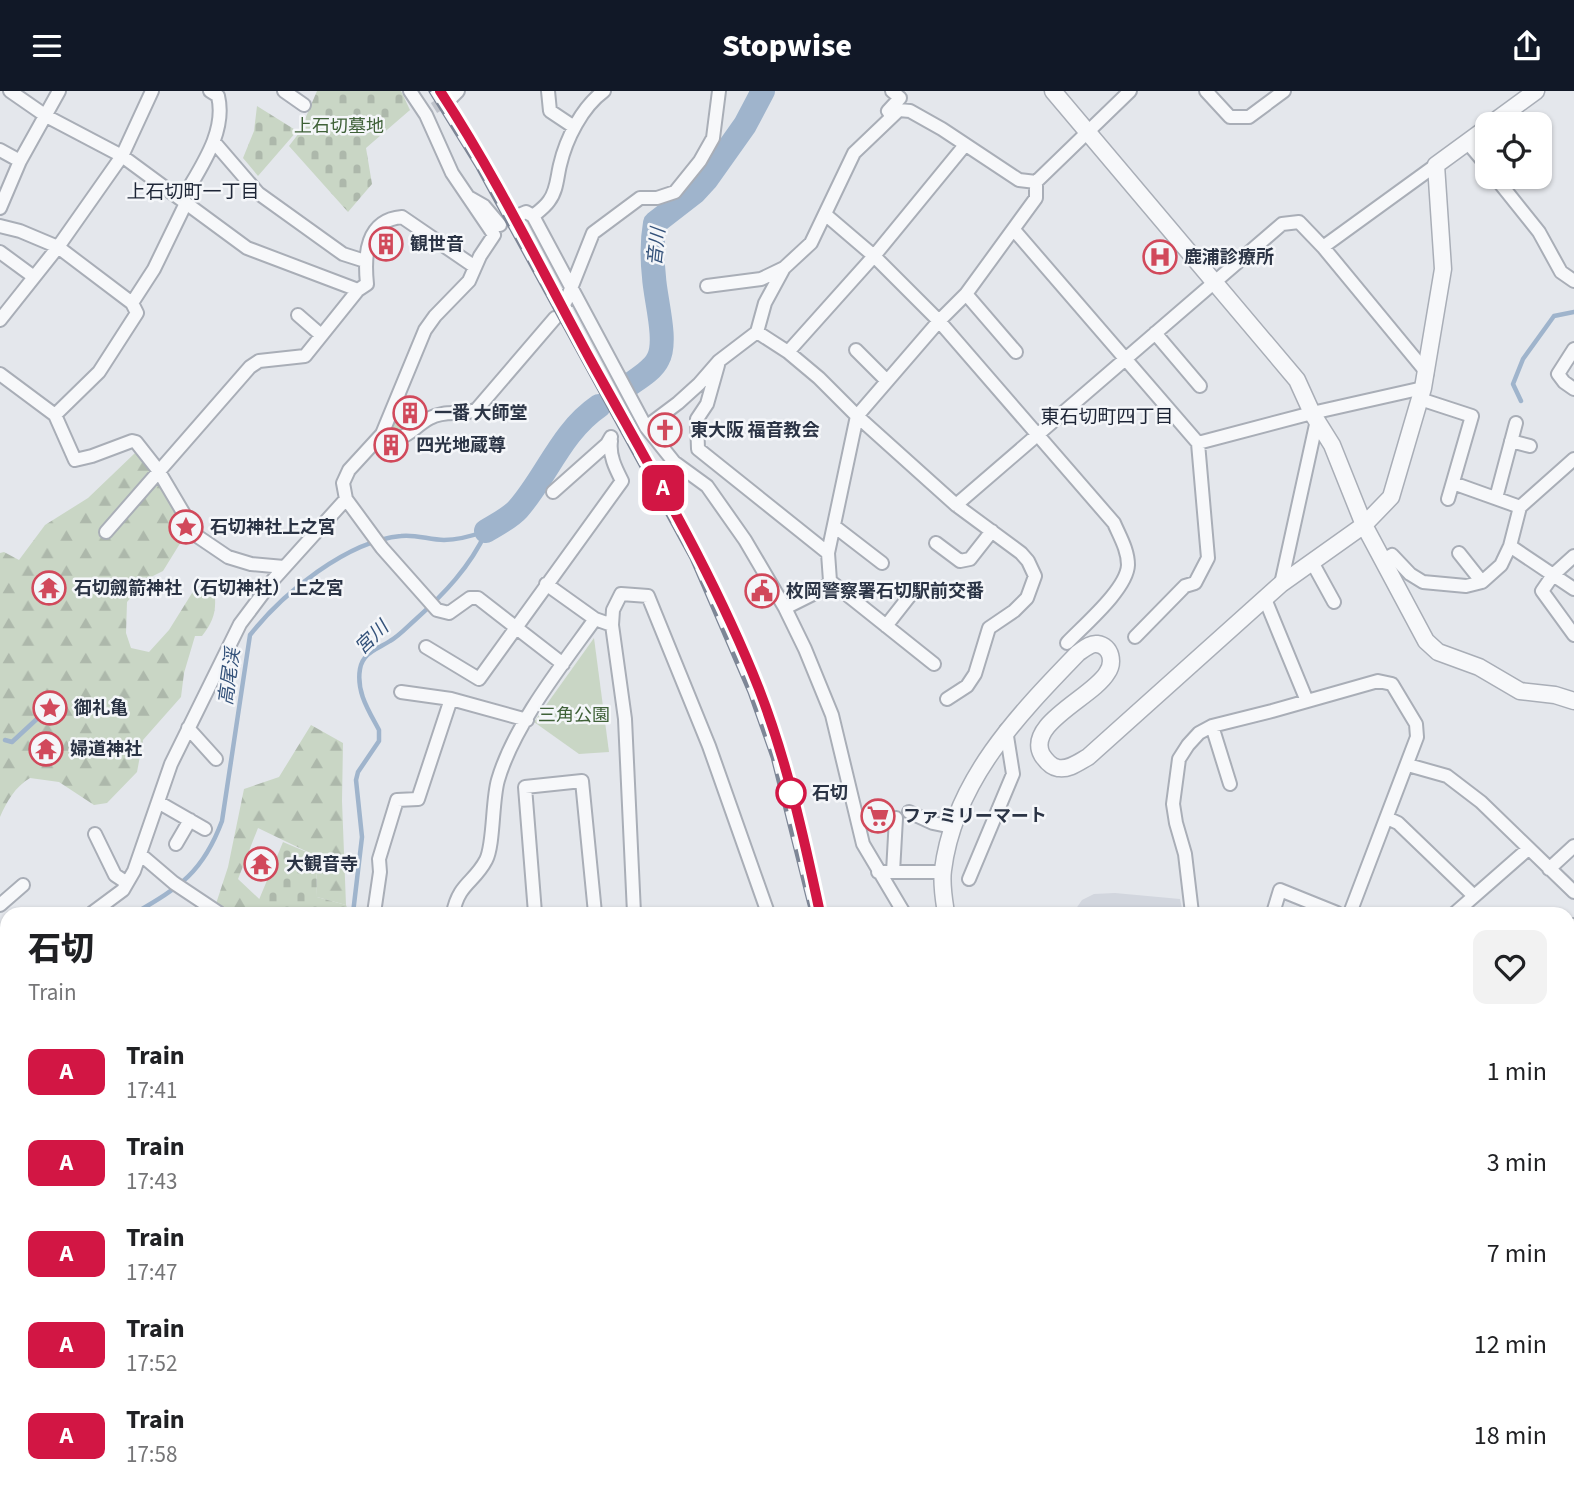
<!DOCTYPE html>
<meta charset="utf-8">
<style>
:root{--surface:#fff;--page:#f2f2f2;--text:#202124;--muted:#757577;--accent:#111827}
body{margin:0;font-family:"Source Sans 3","Noto Sans JP",sans-serif;background:var(--page);color:var(--text);height:100vh;display:flex;flex-direction:column;font-size:26px;white-space:nowrap}
*{box-sizing:border-box;margin:0}
p{font-size:23px;color:var(--muted)}
.icon{flex:none;width:38px;height:38px;fill:none;stroke:currentColor;stroke-width:2;stroke-linecap:round;stroke-linejoin:round}
.map{position:relative;flex:1;overflow:hidden}
.panel{position:absolute;left:0px;top:816px;width:1575px;height:590px;display:flex;flex-direction:column;background:var(--surface);border-radius:21px 21px 0 0;box-shadow:0 2px 5px #0004}
.panel>*{flex:none}
.badge{padding:0 14px;border-radius:10px;font-size:24px;line-height:46px}
.fabs{position:absolute;left:1475px;top:21px;display:grid;gap:14px}
.fabs a{display:grid;place-items:center;width:77px;height:77px;border-radius:14px;background:var(--surface);box-shadow:0 2px 5px #0004;font-size:35px}
.map>.badge{position:absolute;translate:-50% -50%;box-shadow:0 0 0 4px #fff}
.round{display:grid;place-items:center;flex:none;width:74px;height:74px;border-radius:14px;background:var(--page)}
.head{display:flex;align-items:center;justify-content:space-between;height:119px;padding:0 28px}
h1{font-size:33px;font-weight:800;line-height:52px}
ul{padding:0;list-style:none}
li{display:flex;align-items:center;gap:21px;height:91px;padding:0 28px}
li div{flex:1}
li b{display:block;font-size:26px}
li em{font-style:normal}
li .badge{min-width:77px;font-weight:700;text-align:center}
header{display:flex;justify-content:space-between;align-items:center;height:91px;padding:0 28px;background:var(--accent);color:#fff;font-size:32px;font-weight:800}
.map>svg:first-child{display:block}
.built{fill:#d2d6de}
.green{fill:#c9d6c5}
.forest{fill:url(#forest-firs)}
.cemetery{fill:url(#cemetery-stones)}
.garden{fill:url(#garden-dots)}
.water{fill:url(#water-rules)}
.lines{fill:none;stroke-linecap:round;stroke-linejoin:round}
.stream{stroke:#9fb4cc;stroke-width:4.5}
.river{stroke:#9fb4cc;stroke-width:24}
.minor-tunnel{stroke:#bfc3cb;stroke-width:12;stroke-dasharray:12 6;stroke-linecap:butt}
.minor-casing{stroke:#a9aeb7;stroke-width:16}
.tertiary-casing{stroke:#a9aeb7;stroke-width:19}
.minor{stroke:#f7f8fa;stroke-width:12}
.tertiary{stroke:#f7f8fa;stroke-width:16}
.rail-casing{stroke:#7d8696;stroke-width:7}
.rail{stroke:#f4f6f9;stroke-width:4.5;stroke-dasharray:13;stroke-linecap:butt}
.line-casing{stroke:#fff;stroke-width:16}
.line{stroke:#d21644;stroke-width:10}
.stop-dot{fill:#fff;stroke:#d21644;stroke-width:3.5}
.labels{text-anchor:middle;dominant-baseline:central;stroke-width:5;stroke-linejoin:round;paint-order:stroke}
.park-label{font-size:18px;fill:#3f6138;stroke:#f4f6f9}
.poi-label{font-size:18px;font-weight:bold;fill:#2b3445;stroke:#f4f6f9;text-anchor:start}
.stop-label{font-size:18px;font-weight:bold;fill:#2b3445;stroke:#f4f6f9;text-anchor:start}
.neighbourhood-label{font-size:19px;fill:#1d2536;stroke:#f4f6f9}
.water-label{font-size:19px;font-style:italic;fill:#34527a;stroke:#f4f6f9}
</style>
<header><svg class="icon" aria-label="menu" viewBox="0 0 24 24"><path d="M4 6h16M4 12h16M4 18h16"/></svg>Stopwise<svg class="icon" aria-label="share" viewBox="0 0 24 24"><path d="M12 15V3M7 8l5-5 5 5M5 13v7h14v-7"/></svg></header>
<div class="map">
<svg width="1574" height="1404" viewBox="0 0 1574 1404">
<defs>
<pattern id="forest-firs" width="22" height="20" patternUnits="userSpaceOnUse" patternTransform="scale(1.75)"><rect width="22" height="20" fill="#c9d6c5"/><path d="M5 1l3.5 6h-7zM16 11l3.5 6h-7z" fill="#adb8ab"/></pattern>
<pattern id="cemetery-stones" width="16" height="16" patternUnits="userSpaceOnUse" patternTransform="scale(1.75)"><rect width="16" height="16" fill="#c9d6c5"/><path d="M2 7V4a2 2 0 0 1 4 0v3zM10 15v-3a2 2 0 0 1 4 0v3z" fill="#adb8ab"/></pattern>
<pattern id="garden-dots" width="8" height="8" patternUnits="userSpaceOnUse" patternTransform="scale(1.75)"><rect width="8" height="8" fill="#c9d6c5"/><path d="M2 2h.1M6 6h.1" fill="none" stroke="#adb8ab" stroke-width="1.8" stroke-linecap="round"/></pattern>
<pattern id="water-rules" width="6" height="5" patternUnits="userSpaceOnUse" patternTransform="scale(1.75)"><rect width="6" height="5" fill="#9fb4cc"/><path d="M0 2.5h6" fill="none" stroke="#8293a7"/></pattern>
</defs>
<rect width="100%" height="100%" fill="#e4e7ec"/>
<path class="built" d="M1115,802l65,6 3,14h-110l9,-13 12,-6z"/>
<path class="green" d="M594,547l15,114 -30,2 -45,-32z"/>
<path class="forest" d="M135,362l21,23 27,45 1,16 -21,34 -16,8 -20,23 -1,31 5,15 18,4 20,-22 28,-45 18,13c1,16 -3,25 -13,38h-7l-11,37 -3,24 -38,43 -6,32 -30,31 -13,2 -35,-23 -29,-4c-15,9 -23,23 -30,39v-264l4,-1 15,8 26,-35 43,-27z
M311,634l32,18 -1,58 4,104 -29,-8 -1,-41 -58,-28 -20,51 36,34h-61l15,-46 16,-78 35,-12z
M7,1115v283h762l-6,6h-763v-282z
M840,1398h179l1,6h-172z"/>
<path class="cemetery" d="M317,0h84l9,19 -44,38 6,36 -24,28 -59,-66 10,-13z
M257,15l40,25 -39,45 -15,-18 11,-27z
M283,751l33,14 1,41 29,8 3,8h-78l-13,-11z"/>
<path class="garden" d="M396,319l17,12 -19,13 -5,-5z"/>
<path class="water" d="M46,610c4,5 6,18 3,23l-6,-2 -5,-6 1,-7z
M1422,1398h118l4,6h-117z"/>
<g class="lines">
<path class="stream" d="M1521,310l-8,-17 10,-25 31,-43 20,-4
M5,649l7,2 27,-25
M135,822c45,-26 68,-41 87,-92l28,-186c33,-42 97,-94 151,-99 14,-2 29,4 43,4 15,0 28,-4 42,-9
M353,822l9,-76 -6,-57 2,-8 21,-31v-11c-10,-19 -23,-38 -19,-61 3,-17 18,-20 30,-28 9,-5 17,-14 25,-21 29,-26 55,-53 71,-88
M0,1127l7,-22
M1568,1233l6,-1
M100,1404l2,-6"/>
<path class="river" d="M629,294c10,-7 24,-15 29,-26 10,-18 -3,-61 -4,-82 -2,-18 -2,-37 1,-54l40,-31 11,-12 39,-55 18,-34
M486,440c10,-6 24,-13 32,-22 29,-33 43,-77 81,-103"/>
<path class="minor-tunnel" d="M434,17l18,-11
M500,134l19,-10
M555,227l11,-17"/>
<defs>
<path id="minor" d="M10,0l36,25 76,40 125,92 111,42
M284,0l20,14
M548,0l2,20 24,16
M1206,0l24,26h19l35,-26
M452,6l6,-6
M890,23l-2,-3 12,-13 -8,-7
M214,51l44,51 85,61 22,7
M1467,51l21,25
M0,59l20,11
M1495,86l44,55 22,40 13,9
M470,107l14,8 16,19
M182,109c17,-31 45,-67 36,-104l-8,-5
M0,117l20,-47 39,-70
M519,124l7,-3 7,4 113,211 28,35 33,24 38,54 40,68 20,41 27,66 31,129 41,69
M826,124l48,41 65,65 175,202c6,14 14,27 14,42 -1,24 -44,60 -61,78
M533,125c5,-4 12,-9 16,-15 8,-10 8,-24 11,-36 6,-26 22,-58 44,-74
M0,135l20,5 38,16 74,56 5,10 -38,59 -44,43
M1014,139l184,213 10,115 -13,25 -10,3 -50,51
M1323,156l104,126
M0,161l34,25
M707,195l54,-7 23,-11
M966,203l50,58
M566,210l27,-68 47,-35h17l18,-6 25,-31 13,-23 6,-47
M132,212l22,-34 32,-66
M298,224l23,20
M0,229l58,-73 64,-91 30,-65
M757,241l31,20 31,26 38,38 99,89 65,48 7,8 7,15 -8,22 -13,13 -25,17 -14,46 -8,12 -20,13
M1155,242l45,53
M1574,258l-16,25 6,8 10,7
M856,259l31,31
M788,261l86,-96 91,-111
M718,274l-11,39 -10,15 1,30 130,104
M0,283l55,41 20,45 17,-4 40,-15 4,1 22,28 39,66 31,21 23,7 33,3
M1420,308l52,17 -24,83
M646,336l32,-24 21,-19 20,-23 38,-29 8,-29 19,-35 27,-25 43,-90 45,-43 11,1 32,18 77,51 17,2 94,-91
M382,343c22,12 29,-6 48,-16 16,-9 33,-1 47,-9l78,-91
M1511,350l19,5
M1198,352l114,-30 111,-25
M1453,392l67,24
M553,401l54,-48 4,-7
M1496,407l20,-75
M346,408l-3,-16 6,-13 33,-36 43,-104 10,-14 34,-35 11,-25 14,-21 -42,-62 -26,-58 -16,-24
M956,414l326,-281 17,-2 24,25 113,-82
M834,435l48,37
M106,441l144,-165 9,-6 46,-5 53,-66 9,-6c-3,-29 -1,-64 35,-67l73,50
M936,452l24,18 10,-2 22,-28
M1510,455l64,43
M1459,462l23,29
M1574,465l-21,19 -11,16 32,44
M1383,469l9,-5 18,19 13,8 43,4 16,-4 19,-17 9,-19 10,-39 54,-48
M1312,471l22,40
M830,490l104,83
M546,493l49,35 17,6 1,-15 8,-16 27,2 61,150 59,167
M1281,493l36,-164
M1265,508l42,102
M785,517l38,-19 7,-8 -2,-28 29,-137 82,-95 27,-27 70,-96v-16
M612,534l13,94 9,194
M886,535l29,-37
M426,556l53,32 143,-198c-6,-12 -13,-25 -11,-40
M401,601l50,7 76,21
M1212,635l18,58
M188,637l28,31
M1408,674l39,11 34,26 93,90
M158,711l47,27
M909,721l24,11 19,4
M1387,727l11,5 76,73
M95,743l20,41 12,8
M176,753l14,-24
M140,763l34,29 45,30
M1549,778l25,-23
M878,781h64
M893,781l3,-54
M969,788l44,-105 -7,-44
M0,814l23,-20
M92,822l31,-23 11,-19 37,-107 69,-140 33,-44 73,-81 36,49 55,62 12,3 21,-15h8l85,66
M374,822l6,-41 -1,-13 18,-59 21,-1 33,-100
M453,822c6,-30 21,-30 33,-53 8,-15 6,-60 12,-80 16,-55 64,-115 97,-161
M535,822l-10,-126 57,-6 13,132
M1192,822l-7,-59 -9,-31 -3,-19 6,-45 9,-14 11,-12 13,-7 60,-15 106,-30 14,3 24,40 1,13 -67,176
M1273,822l7,-23 57,23
M1455,822l73,-64
M1568,840l6,-6
M0,947h7
M0,979l7,-16
M1568,1092l5,5 -5,5
M1568,1128l6,5
M1568,1177l6,3
M1568,1224l6,-1
M1563,1398l5,6
M1108,1404l2,-6"/>
<path id="tertiary" d="M1053,0l244,289 15,33 20,32 32,80 62,116 12,11 41,15 41,24 35,4 19,6
M1491,33l45,-33
M946,822c-2,-13 -5,-29 -3,-43 11,-89 75,-155 135,-217 5,-3 12,-10 19,-9 15,2 17,19 10,29 -14,24 -82,51 -65,82 4,6 9,12 16,13 11,2 21,-6 30,-11l193,-173 83,-59 27,-28 32,-109 20,-119 -7,-104 52,-38"/>
</defs>
<use href="#minor" class="minor-casing"/>
<use href="#tertiary" class="tertiary-casing"/>
<use href="#minor" class="minor"/>
<use href="#tertiary" class="tertiary"/>
<defs>
<path id="rail" d="M432,0l47,76 214,391 58,134 23,65 39,156"/>
</defs>
<use href="#rail" class="rail-casing"/>
<use href="#rail" class="rail"/>
</g>
<g class="lines">
<defs>
<path id="line" d="M440,0c56,85 101,178 150,268 60,109 123,213 169,330 28,72 45,149 61,224"/>
</defs>
<use href="#line" class="line-casing"/>
<use href="#line" class="line"/>
</g>
<defs>
<symbol id="building-ring" viewBox="-11 -11 22 22"><circle r="9.5" fill="#f4f6f9" stroke="#d1495b" stroke-width="1.5"/><path d="M-4-6H4V6H1V3H-1V6H-4ZM-2.5-4.3h1.7v1.8h-1.7ZM.8-4.3h1.7v1.8H.8ZM-2.5-1h1.7V.8h-1.7ZM.8-1h1.7V.8H.8Z" fill="#d1495b"/></symbol>
<symbol id="hospital-ring" viewBox="-11 -11 22 22"><circle r="9.5" fill="#f4f6f9" stroke="#d1495b" stroke-width="1.5"/><path d="M-5-5h3v3.5h4V-5h3V5h-3V1.5h-4V5h-3Z" fill="#d1495b"/></symbol>
<symbol id="church-ring" viewBox="-11 -11 22 22"><circle r="9.5" fill="#f4f6f9" stroke="#d1495b" stroke-width="1.5"/><path d="M-1.2-6h2.4v3.5h3.3v2.4h-3.3V6h-2.4V-.1h-3.3v-2.4h3.3Z" fill="#d1495b"/></symbol>
<symbol id="sight-ring" viewBox="-11 -11 22 22"><circle r="9.5" fill="#f4f6f9" stroke="#d1495b" stroke-width="1.5"/><path d="M0-6L1.8-2.2L6-1.7L2.9 1.2L3.7 5.4L0 3.3L-3.7 5.4L-2.9 1.2L-6-1.7L-1.8-2.2Z" fill="#d1495b"/></symbol>
<symbol id="temple-ring" viewBox="-11 -11 22 22"><circle r="9.5" fill="#f4f6f9" stroke="#d1495b" stroke-width="1.5"/><path d="M0-6L5-2H3V0L6.5 2.5H4V6H1.5V3h-3V6H-4V2.5H-6.5L-3 0V-2H-5Z" fill="#d1495b"/></symbol>
<symbol id="civic-ring" viewBox="-11 -11 22 22"><circle r="9.5" fill="#f4f6f9" stroke="#d1495b" stroke-width="1.5"/><path d="M-.6-6.5H3V-4.5H.6V-3L4-1V1h2V6H-6V1h2V-1L-.6-3ZM-1.2 2.5V6h2.4V2.5Z" fill="#d1495b"/></symbol>
<symbol id="supermarket-ring" viewBox="-11 -11 22 22"><circle r="9.5" fill="#f4f6f9" stroke="#d1495b" stroke-width="1.5"/><path d="M-6-5.5h2.5l.6 2H6L4.5 2H-2.5L-4.4-4H-6ZM-1.5 3.2a1.3 1.3 0 1 0 .1 0ZM3 3.2a1.3 1.3 0 1 0 .1 0Z" fill="#d1495b"/></symbol>
</defs>
<g fill-rule="evenodd">
<use href="#building-ring" x="367" y="134" width="38" height="38"/>
<use href="#hospital-ring" x="1141" y="147" width="38" height="38"/>
<use href="#building-ring" x="391" y="303" width="38" height="38"/>
<use href="#church-ring" x="646" y="320" width="38" height="38"/>
<use href="#building-ring" x="372" y="335" width="38" height="38"/>
<use href="#sight-ring" x="167" y="417" width="38" height="38"/>
<use href="#temple-ring" x="30" y="478" width="38" height="38"/>
<use href="#civic-ring" x="743" y="481" width="38" height="38"/>
<use href="#sight-ring" x="31" y="598" width="38" height="38"/>
<use href="#temple-ring" x="27" y="639" width="38" height="38"/>
<use href="#supermarket-ring" x="859" y="706" width="38" height="38"/>
<use href="#temple-ring" x="242" y="754" width="38" height="38"/>
</g>
<circle class="stop-dot" cx="791" cy="702" r="14"/>
<g class="labels">
<g class="park-label">
<text x="339" y="35">上石切墓地</text>
<text x="574" y="624">三角公園</text>
</g>
<g class="poi-label">
<text x="410" y="153">観世音</text>
<text x="1184" y="166">鹿浦診療所</text>
<text x="434" y="322">一番 大師堂</text>
<text x="690" y="339">東大阪 福音教会</text>
<text x="416" y="354">四光地蔵尊</text>
<text x="210" y="436">石切神社上之宮</text>
<text x="74" y="497">石切劔箭神社（石切神社）上之宮</text>
<text x="786" y="500">枚岡警察署石切駅前交番</text>
<text x="74" y="617">御礼亀</text>
<text x="70" y="658">婦道神社</text>
<text x="903" y="725">ファミリーマート</text>
<text x="286" y="773">大観音寺</text>
</g>
<g class="stop-label">
<text x="812" y="702">石切</text>
</g>
<g class="neighbourhood-label">
<text x="193" y="101">上石切町一丁目</text>
<text x="1107" y="326">東石切町四丁目</text>
</g>
<g class="water-label">
<text transform="translate(657 156) rotate(-84)">音川</text>
<text transform="translate(372 547) rotate(-44)">宮川</text>
<text transform="translate(230 586) rotate(-82)">高尾渓</text>
</g>
</g>
</svg>
<div class="fabs">
<a><svg class="icon" aria-label="locate" viewBox="0 0 24 24"><circle cx="12" cy="12" r="6"/><path d="M12 2v4M12 18v4M2 12h4M18 12h4"/></svg></a>
</div>
<b class="badge" style="left:663px;top:397px;background:#d21644;color:#fff">A</b>
<section class="panel">
<div class="head"><div><h1>石切</h1><p>Train</p></div><a class="round"><svg class="icon" aria-label="heart" viewBox="0 0 24 24"><path d="M12 20l-8-8c-3-5 5-10 8-4 3-6 11-1 8 4z"/></svg></a></div>
<ul>
<li><span class="badge" style="background:#d21644;color:#fff">A</span><div><b>Train</b><p>17:41</p></div><em>1 min</em></li>
<li><span class="badge" style="background:#d21644;color:#fff">A</span><div><b>Train</b><p>17:43</p></div><em>3 min</em></li>
<li><span class="badge" style="background:#d21644;color:#fff">A</span><div><b>Train</b><p>17:47</p></div><em>7 min</em></li>
<li><span class="badge" style="background:#d21644;color:#fff">A</span><div><b>Train</b><p>17:52</p></div><em>12 min</em></li>
<li><span class="badge" style="background:#d21644;color:#fff">A</span><div><b>Train</b><p>17:58</p></div><em>18 min</em></li>
</ul>
</section>
</div>
